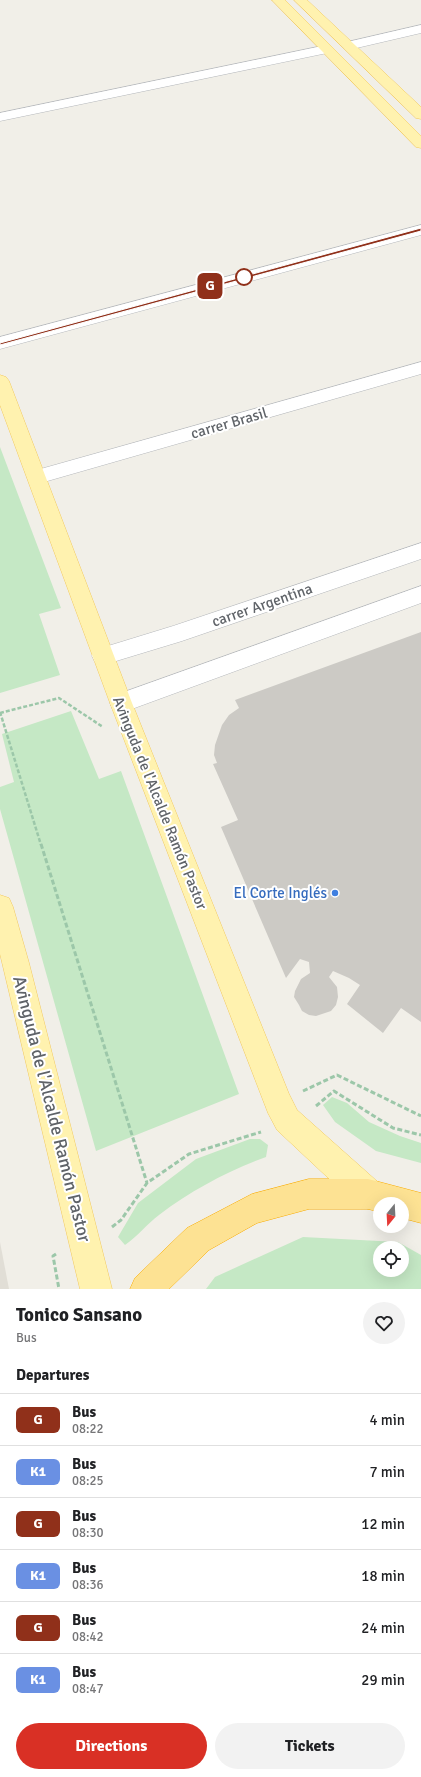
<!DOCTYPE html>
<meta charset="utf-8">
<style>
:root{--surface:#fff;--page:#f2f2f2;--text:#202124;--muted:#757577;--line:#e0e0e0;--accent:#d93025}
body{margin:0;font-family:Signika,sans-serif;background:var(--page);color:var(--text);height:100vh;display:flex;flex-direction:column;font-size:15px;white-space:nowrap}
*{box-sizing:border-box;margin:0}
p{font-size:13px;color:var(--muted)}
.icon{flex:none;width:22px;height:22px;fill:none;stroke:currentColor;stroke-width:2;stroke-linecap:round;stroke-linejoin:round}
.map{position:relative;height:1289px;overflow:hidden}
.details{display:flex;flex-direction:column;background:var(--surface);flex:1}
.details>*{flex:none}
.badge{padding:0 8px;border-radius:6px;font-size:14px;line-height:26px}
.needle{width:26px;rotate:198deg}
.tools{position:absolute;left:373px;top:1197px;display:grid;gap:8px}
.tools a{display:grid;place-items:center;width:36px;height:36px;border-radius:50%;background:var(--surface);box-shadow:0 4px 16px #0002;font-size:20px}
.map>.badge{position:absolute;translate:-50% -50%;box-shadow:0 0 0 2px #fff}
h2{padding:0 16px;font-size:15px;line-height:36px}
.round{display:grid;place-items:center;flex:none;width:42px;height:42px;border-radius:21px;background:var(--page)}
.headline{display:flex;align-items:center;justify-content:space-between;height:68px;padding:0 16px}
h1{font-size:19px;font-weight:800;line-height:30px}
.action{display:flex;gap:8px;margin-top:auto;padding:8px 16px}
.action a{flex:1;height:46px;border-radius:24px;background:var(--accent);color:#fff;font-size:16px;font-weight:800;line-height:46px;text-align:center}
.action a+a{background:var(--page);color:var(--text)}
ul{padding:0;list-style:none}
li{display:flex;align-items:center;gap:12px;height:52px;padding:0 16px;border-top:1px solid var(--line)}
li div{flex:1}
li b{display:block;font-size:15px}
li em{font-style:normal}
li .badge{min-width:44px;font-weight:700;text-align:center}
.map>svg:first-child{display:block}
.education{fill:#e1ded6}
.green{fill:#c5e8c5;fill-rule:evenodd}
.building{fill:#cccac5}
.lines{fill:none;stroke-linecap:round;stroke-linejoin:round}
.minor-casing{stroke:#b5b8bc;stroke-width:1}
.major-casing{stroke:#f2c960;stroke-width:1}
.highway-casing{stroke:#f9ab00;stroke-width:1}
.path-far1{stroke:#9cc7a9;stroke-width:2.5;stroke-dasharray:4 2;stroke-linecap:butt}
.path{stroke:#9cc7a9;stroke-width:3;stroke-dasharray:5 2.5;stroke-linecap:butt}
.minor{fill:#fff;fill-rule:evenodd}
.major{fill:#fff2af;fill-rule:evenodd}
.highway{fill:#fde293;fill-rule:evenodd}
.line{fill:#90301a;stroke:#fff}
.stop-dot{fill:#fff;stroke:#90301a;stroke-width:2}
.shop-dot{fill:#3f7fe0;stroke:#fff;stroke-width:1.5}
.labels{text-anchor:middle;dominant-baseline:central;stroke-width:4;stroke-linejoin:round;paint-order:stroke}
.street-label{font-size:15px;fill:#5f6368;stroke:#fff}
.shop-label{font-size:15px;fill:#366cbe;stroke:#fff;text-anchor:end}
.near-street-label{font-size:18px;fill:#5f6368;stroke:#fff}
</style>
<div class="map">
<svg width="421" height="1289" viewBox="0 0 421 1289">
<rect width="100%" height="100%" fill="#f1efe8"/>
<path class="education" d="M0,1242l9,47h-9z"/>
<path class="green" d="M0,447l61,161 -22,6 21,61 -60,18z
M71,711l28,68 22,-8 118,323 -143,57 -96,-342v-22l14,-5 -12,-48z
M332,1097l15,6 22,19 31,14 21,7v20l-45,-12 -41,-29 -12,-17z
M250,1139h10l8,6 -2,12c-38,14 -74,33 -107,58 -12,9 -21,21 -34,30l-7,-8 20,-34 58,-44z
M303,1237l95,5 23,13v34h-215l9,-12zM380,1248h22v22h-22z"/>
<path class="building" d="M421,632v390l-20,-14 -18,25 -36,-29 13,-19 -11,-7 -16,-7 -4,6 8,10 1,10 -2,8 -5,6 -15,5 -7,-1 -7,-4 -3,-6 -5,-8 1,-6 6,-12 9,-6 -1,-11 -9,-3 -14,19 -65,-151 17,-7 -25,-56 4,-1 -3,-8 1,-10 7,-20 7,-10 10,-7 -4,-8z"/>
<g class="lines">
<defs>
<path id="minor" d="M421,25v8l-73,17 -6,-4 1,-3z
M327,45l6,4 -1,3 -332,69v-8z
M421,225v10l-421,114v-12z
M421,362v12l-384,110 -7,-2 -3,-5 3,-5 7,-2z
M421,543v16l-239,82 -79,24 -8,-3 -3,-6 3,-6 78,-24z
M421,586v17l-300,110 -8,-3 -3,-7 3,-7z"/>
<path id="major" d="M272,0h13l136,136v12l-5,-1z
M294,0h13l114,107v12l-5,-1z
M0,375l6,2 3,4 123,322 157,391 8,16 82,73 4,11 -4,11 -11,4 -11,-4 -80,-75 -9,-17 -158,-410 -110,-298z
M0,895l9,3 4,9 16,56 83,326h-32l-80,-335z"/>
<path id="highway" d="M309,1179h59l53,14v30l-19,-5v-14h-22v8l-12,-3h-59l-52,14 -48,27 -40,39h-39l5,-11 52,-50 65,-34z"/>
</defs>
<use href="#minor" class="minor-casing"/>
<use href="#major" class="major-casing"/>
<use href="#highway" class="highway-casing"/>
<path class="path-far1" d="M0,712l41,133
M0,713l59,-15 44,29"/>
<path class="path" d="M41,844l106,339
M303,1091l34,-16 84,41
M316,1106l18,-15 59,37 28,7
M112,1227l9,-7 26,-37 42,-29 72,-22
M56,1254l-3,2 6,33"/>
<use href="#minor" class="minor"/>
<use href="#major" class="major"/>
<use href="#highway" class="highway"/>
</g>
<path class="line" d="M421,228v3l-421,114v-2z"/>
<circle class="stop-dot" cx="244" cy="277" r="8"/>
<circle class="shop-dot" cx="335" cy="893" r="4"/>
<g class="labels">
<g class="street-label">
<text transform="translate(229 423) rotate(-16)">carrer Brasil</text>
<text transform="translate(262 605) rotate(-19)">carrer Argentina</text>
<text transform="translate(160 803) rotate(68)">Avinguda de l'Alcalde Ramón Pastor</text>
</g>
<g class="shop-label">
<text x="327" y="893">El Corte Inglés</text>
</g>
<g class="near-street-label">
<text transform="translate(52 1109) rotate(76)">Avinguda de l'Alcalde Ramón Pastor</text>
</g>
</g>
</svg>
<div class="tools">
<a><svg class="needle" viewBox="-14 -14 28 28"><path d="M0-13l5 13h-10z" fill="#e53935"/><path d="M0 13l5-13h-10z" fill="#757577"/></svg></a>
<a><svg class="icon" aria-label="locate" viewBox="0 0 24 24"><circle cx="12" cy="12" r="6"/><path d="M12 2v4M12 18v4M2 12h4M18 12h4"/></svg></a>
</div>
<b class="badge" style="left:210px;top:286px;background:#90301a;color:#fff">G</b>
</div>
<section class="details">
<div class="headline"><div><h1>Tonico Sansano</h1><p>Bus</p></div><a class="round"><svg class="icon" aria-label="heart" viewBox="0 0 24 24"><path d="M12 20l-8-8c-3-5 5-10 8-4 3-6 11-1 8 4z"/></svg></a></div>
<h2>Departures</h2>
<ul>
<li><span class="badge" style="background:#90301a;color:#fff">G</span><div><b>Bus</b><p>08:22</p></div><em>4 min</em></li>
<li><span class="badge" style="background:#6a90e3;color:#fff">K1</span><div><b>Bus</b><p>08:25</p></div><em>7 min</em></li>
<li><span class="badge" style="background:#90301a;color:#fff">G</span><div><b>Bus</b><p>08:30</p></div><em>12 min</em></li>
<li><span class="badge" style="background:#6a90e3;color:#fff">K1</span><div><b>Bus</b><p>08:36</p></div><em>18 min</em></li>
<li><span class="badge" style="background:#90301a;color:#fff">G</span><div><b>Bus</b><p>08:42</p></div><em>24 min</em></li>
<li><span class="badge" style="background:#6a90e3;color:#fff">K1</span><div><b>Bus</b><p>08:47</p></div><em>29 min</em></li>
</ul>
<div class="action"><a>Directions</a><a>Tickets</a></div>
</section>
